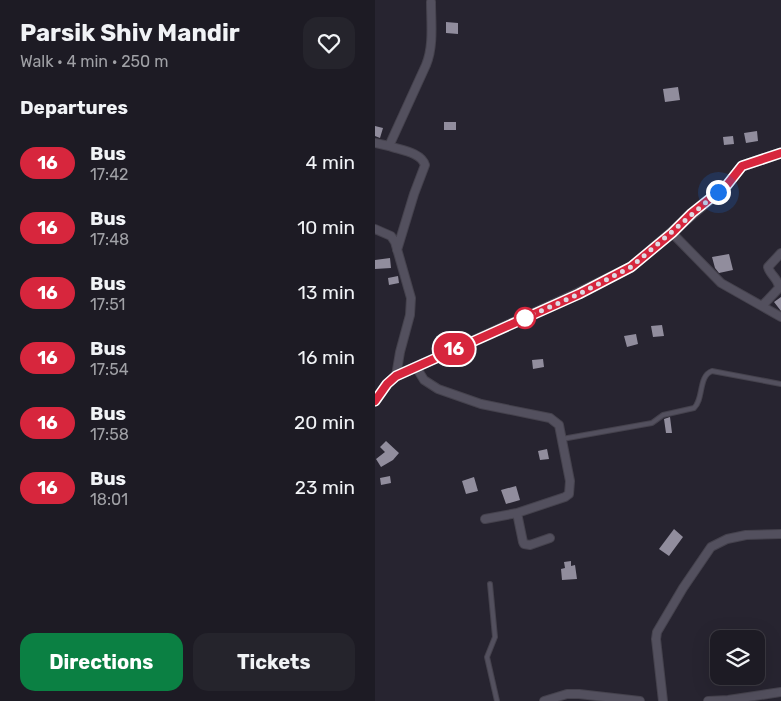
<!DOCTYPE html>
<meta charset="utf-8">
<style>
:root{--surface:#1d1b24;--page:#25242c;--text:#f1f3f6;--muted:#a0a1a6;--line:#3b3941;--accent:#0b8043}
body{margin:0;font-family:Rubik,sans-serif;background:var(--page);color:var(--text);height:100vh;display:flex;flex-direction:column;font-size:19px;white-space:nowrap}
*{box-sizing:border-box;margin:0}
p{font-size:16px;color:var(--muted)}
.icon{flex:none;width:28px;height:28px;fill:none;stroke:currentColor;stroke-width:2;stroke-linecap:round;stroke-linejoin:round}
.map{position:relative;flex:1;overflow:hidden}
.sheet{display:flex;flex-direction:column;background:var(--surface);width:375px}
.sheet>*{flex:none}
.badge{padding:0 10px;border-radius:16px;font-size:18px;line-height:32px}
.fabs{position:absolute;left:335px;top:630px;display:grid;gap:10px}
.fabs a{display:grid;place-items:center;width:55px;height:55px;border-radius:10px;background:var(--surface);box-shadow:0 5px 20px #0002,0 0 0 1px var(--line);font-size:25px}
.you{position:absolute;width:25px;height:25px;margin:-12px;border:4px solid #fff;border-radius:50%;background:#1a73e8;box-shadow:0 0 0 8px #1a73e833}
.map>.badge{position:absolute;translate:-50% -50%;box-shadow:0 0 0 2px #fff}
h2{padding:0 20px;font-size:19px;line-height:45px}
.round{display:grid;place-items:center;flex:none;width:52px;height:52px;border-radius:15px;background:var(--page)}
.head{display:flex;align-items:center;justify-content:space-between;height:85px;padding:0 20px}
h1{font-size:24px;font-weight:700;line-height:38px}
.cta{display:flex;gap:10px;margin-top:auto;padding:10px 20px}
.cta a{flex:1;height:58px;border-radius:15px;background:var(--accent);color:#fff;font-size:20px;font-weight:700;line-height:58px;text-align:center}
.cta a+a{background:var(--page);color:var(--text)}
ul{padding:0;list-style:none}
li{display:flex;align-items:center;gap:15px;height:65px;padding:0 20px}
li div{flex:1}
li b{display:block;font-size:19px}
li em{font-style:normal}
li .badge{min-width:55px;font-weight:700;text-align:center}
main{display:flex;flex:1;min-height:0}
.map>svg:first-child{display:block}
.building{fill:#918d9d}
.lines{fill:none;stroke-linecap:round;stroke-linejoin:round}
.service-casing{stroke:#45424d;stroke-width:6}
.minor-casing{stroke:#45424d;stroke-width:10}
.tertiary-casing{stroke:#45424d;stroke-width:11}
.service{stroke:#53505e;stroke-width:4}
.minor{stroke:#53505e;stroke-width:8}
.tertiary{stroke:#53505e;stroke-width:9}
.line-casing{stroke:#fff;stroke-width:11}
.line{stroke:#d7263d;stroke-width:8}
.walk{stroke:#dcdae3;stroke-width:5;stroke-dasharray:0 9}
.stop-dot{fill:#fff;stroke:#d7263d;stroke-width:2.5}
</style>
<main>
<section class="sheet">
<div class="head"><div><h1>Parsik Shiv Mandir</h1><p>Walk · 4 min · 250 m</p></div><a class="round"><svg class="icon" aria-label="heart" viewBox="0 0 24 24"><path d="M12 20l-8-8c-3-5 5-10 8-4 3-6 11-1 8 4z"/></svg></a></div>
<h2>Departures</h2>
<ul>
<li><span class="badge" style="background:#d7263d;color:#fff">16</span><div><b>Bus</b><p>17:42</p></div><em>4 min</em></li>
<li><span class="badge" style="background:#d7263d;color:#fff">16</span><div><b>Bus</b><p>17:48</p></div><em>10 min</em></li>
<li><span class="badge" style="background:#d7263d;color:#fff">16</span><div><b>Bus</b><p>17:51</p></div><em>13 min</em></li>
<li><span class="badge" style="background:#d7263d;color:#fff">16</span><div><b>Bus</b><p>17:54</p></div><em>16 min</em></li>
<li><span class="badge" style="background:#d7263d;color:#fff">16</span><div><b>Bus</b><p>17:58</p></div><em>20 min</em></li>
<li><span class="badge" style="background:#d7263d;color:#fff">16</span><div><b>Bus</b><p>18:01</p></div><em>23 min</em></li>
</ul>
<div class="cta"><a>Directions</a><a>Tickets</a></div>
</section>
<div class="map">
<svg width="406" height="701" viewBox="0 0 406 701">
<rect width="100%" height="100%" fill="#272430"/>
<path class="building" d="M71,22l12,1v11l-12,-1z
M303,87l2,13 -15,2 -2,-13z
M69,122h12v8h-12z
M0,126l8,2 -3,10 -5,-2z
M382,131l1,10 -12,2 -2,-10z
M358,136l1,8 -10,1 -1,-8z
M354,254l4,16 -14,3 -4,-5 -3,-11z
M15,258l1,10 -16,1v-9z
M23,276l1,7 -10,2 -1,-7z
M406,297v14l-7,-9z
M287,325l2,11 -11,1 -2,-11z
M261,334l2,10 -11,3 -3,-11z
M168,359l1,8 -11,2 -1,-9z
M295,417l2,16h-6l-2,-14z
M11,441l13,12 -6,7 -12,7 -5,-8 9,-7 -5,-5z
M172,449l2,10 -9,1 -2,-9z
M15,476l1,7 -10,2 -1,-7z
M99,477l4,14 -12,3 -4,-13z
M141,486l4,14 -14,4 -5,-14z
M299,529l9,8 -14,19 -10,-7z
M196,561v5l4,-1 2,14 -15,1 -1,-11 4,-1 -1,-6z"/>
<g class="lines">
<defs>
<path id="service" d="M187,439l90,-16 11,-8 31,-7c10,-9 4,-32 18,-37l69,13
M115,584l5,53 -8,20 10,44"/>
<path id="minor" d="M0,143l14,3 37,-81c8,-19 5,-43 5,-63
M14,146c11,4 32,6 36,19l-11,29 -17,56
M0,229l16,7 4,6 16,56 -1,17 -10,37 -4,24
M297,233l49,50 60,34
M387,306l17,-18c0,-9 -9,-13 -11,-21l13,-14
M41,367l8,13 14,9 43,15 69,14 9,7 11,56 -1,13 -4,3 -48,16 -32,6
M142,513l6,29 1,2 6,1 20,-7
M169,701l23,-7h12l61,7
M288,701l-7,-62 1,-7 26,-44 28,-41 16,-8 19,-4 35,-1
M333,701l20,-1 53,-8"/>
<path id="tertiary" d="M0,401l12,-17 9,-8 182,-83 53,-26 96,-82 15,-19 39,-13"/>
</defs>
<use href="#service" class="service-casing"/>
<use href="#minor" class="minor-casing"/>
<use href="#tertiary" class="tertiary-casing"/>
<use href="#service" class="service"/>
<use href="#minor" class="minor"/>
<use href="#tertiary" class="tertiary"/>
</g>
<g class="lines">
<defs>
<path id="line" d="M0,401l12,-17 9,-8 183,-82 52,-27 41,-34 20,-20 35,-28 15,-19 39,-13"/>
</defs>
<use href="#line" class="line-casing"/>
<use href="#line" class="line"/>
<path class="walk" d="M150,318l54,-24 52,-27 87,-75"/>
</g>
<circle class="stop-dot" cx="150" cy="318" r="10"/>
</svg>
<div class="fabs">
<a><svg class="icon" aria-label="layers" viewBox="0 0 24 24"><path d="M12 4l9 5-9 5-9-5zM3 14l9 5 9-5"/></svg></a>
</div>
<div class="you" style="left:343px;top:192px"></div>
<b class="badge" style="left:79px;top:349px;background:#d7263d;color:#fff">16</b>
</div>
</main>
